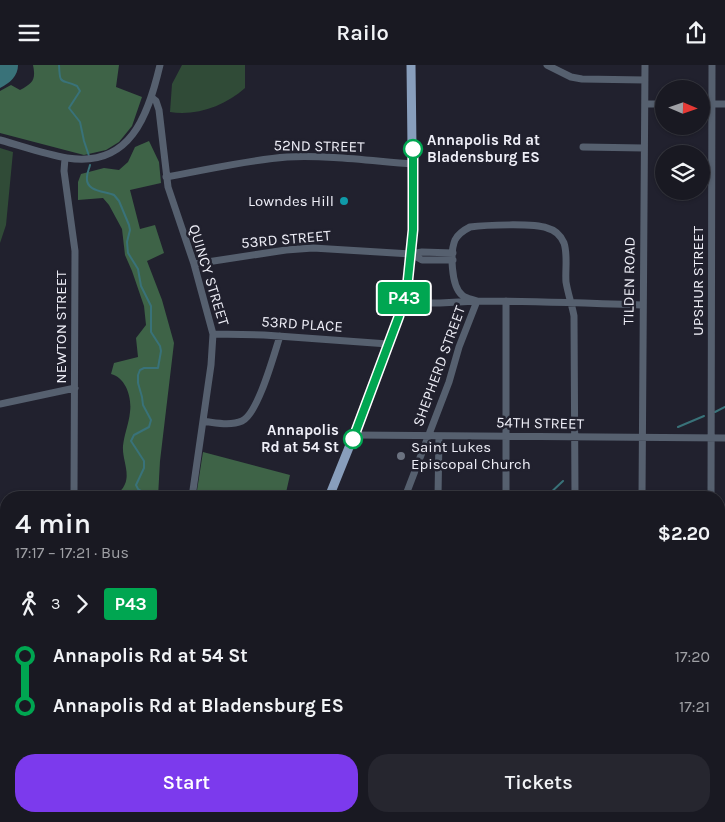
<!DOCTYPE html>
<meta charset="utf-8">
<style>
:root{--surface:#191922;--page:#26262f;--text:#f1f3f6;--muted:#9fa0a5;--line:#373840;--accent:#7c3aed}
body{margin:0;font-family:Karla,sans-serif;background:var(--page);color:var(--text);height:100vh;display:flex;flex-direction:column;font-size:19px;white-space:nowrap}
*{box-sizing:border-box;margin:0}
p{font-size:16px;color:var(--muted)}
.icon{flex:none;width:28px;height:28px;fill:none;stroke:currentColor;stroke-width:2;stroke-linecap:round;stroke-linejoin:round}
.map{position:relative;flex:1;overflow:hidden}
.side{position:absolute;left:0px;top:426px;width:725px;height:331px;display:flex;flex-direction:column;background:var(--surface);border-radius:20px 20px 0 0;box-shadow:0 1px 4px #0004,0 0 0 1px var(--line)}
.side>*{flex:none}
.badge{padding:0 10px;border-radius:4px;font-size:18px;line-height:32px}
.needle{width:32px;rotate:92deg}
.controls{position:absolute;left:655px;top:15px;display:grid;gap:10px}
.controls a{display:grid;place-items:center;width:55px;height:55px;border-radius:50%;background:var(--surface);box-shadow:0 1px 4px #0004,0 0 0 1px var(--line);font-size:25px}
.map>.badge{position:absolute;translate:-50% -50%;box-shadow:0 0 0 2px #fff}
.legs{display:flex;align-items:center;gap:8px;height:55px;padding:0 15px;font-size:16px}
.legs p{margin-inline-start:auto}
.headline{display:flex;align-items:center;justify-content:space-between;height:85px;padding:0 15px}
h1{font-size:28px;font-weight:600;line-height:38px}
.primary-button{display:flex;gap:10px;margin-top:auto;padding:10px 15px}
.primary-button a{flex:1;height:58px;border-radius:20px;background:var(--accent);color:#fff;font-size:20px;font-weight:600;line-height:58px;text-align:center}
.primary-button a+a{background:var(--page);color:var(--text)}
ul{padding:0 15px;list-style:none}
li{display:flex;align-items:center;gap:18px;height:50px;font-size:19px}
li i{display:grid;place-items:center;width:8px;height:100%;margin:0 6px;background:currentColor}
li i::after{content:'';width:12px;height:12px;margin:-6px;border:4px solid;border-radius:50%;background:var(--surface)}
li p{margin-inline-start:auto}
li:first-child i{background:linear-gradient(#0000 50%,currentColor 0)}
li:last-child i{background:linear-gradient(currentColor 50%,#0000 0)}
header{display:flex;justify-content:space-between;align-items:center;height:65px;padding:0 15px;background:var(--surface);font-size:22px;font-weight:600}
.map>svg:first-child{display:block}
.green{fill:#304b37}
.forest{fill:#3e6347}
.water{fill:#397279}
.lines{fill:none;stroke-linecap:round;stroke-linejoin:round}
.stream{stroke:#397279;stroke-width:2}
.minor{stroke:#56606f;stroke-width:7}
.major{stroke:#889ebc;stroke-width:9}
.line-1-casing{stroke:#fff;stroke-width:11}
.line-1{stroke:#00a651;stroke-width:8}
.stop-1-dot{fill:#fff;stroke:#00a651;stroke-width:2.5}
.culture-dot{fill:#0f9aa8;stroke:#21212e;stroke-width:2}
.worship-dot{fill:#6b7280;stroke:#21212e;stroke-width:2}
.labels{text-anchor:middle;dominant-baseline:central;stroke-width:5;stroke-linejoin:round;paint-order:stroke}
.stop-label{font-size:15px;font-weight:bold;fill:#eeeef7;stroke:#21212e;text-anchor:start}
.street-label{font-size:15px;fill:#eeeef7;stroke:#21212e}
.poi-label{font-size:15px;fill:#eeeef7;stroke:#21212e;text-anchor:end}
</style>
<header><svg class="icon" aria-label="menu" viewBox="0 0 24 24"><path d="M4 6h16M4 12h16M4 18h16"/></svg>Railo<svg class="icon" aria-label="share" viewBox="0 0 24 24"><path d="M12 15V3M7 8l5-5 5 5M5 13v7h14v-7"/></svg></header>
<div class="map">
<svg width="725" height="757" viewBox="0 0 725 757">
<rect width="100%" height="100%" fill="#21212e"/>
<path class="green" d="M182,0h63v23c-20,18 -48,28 -75,24l2,-28z
M0,83l13,4 -7,73 -6,18z"/>
<path class="forest" d="M33,0h86l-3,22 26,10 -10,29 -13,16 -13,8 -22,5 -84,-22v-42l11,-6 9,5c13,-7 16,-10 13,-25z
M149,76l10,21 2,21 -31,7 10,39 15,-4 9,28 -17,8 15,39 12,43 -14,118 -2,36h-59c11,-1 21,-1 26,-13 5,-12 -3,-25 -2,-38 1,-11 6,-23 7,-34 2,-15 -4,-34 -19,-38l3,-11 24,-6 -2,-19 10,-13 -2,-19 -12,-35 -7,-16 -3,-26 -13,-24 -6,-7 -25,2v-18l3,-8 23,-6 15,2 9,-8 7,-15z
M203,387l87,23 -5,22h-89z"/>
<path class="water" d="M0,0h18c0,11 -8,18 -18,23z"/>
<g class="lines">
<path class="stream" d="M59,0c1,22 2,13 18,21l3,5 -11,17 11,14 4,19 5,15
M90,100c-1,4 -3,8 -3,12 -2,15 19,14 27,18l5,6 10,24 1,5 -3,12 1,11 10,16 3,17 10,20v26l9,14 1,5 -3,17h-14l-4,2 -2,5v8l4,14 1,8 8,15 -2,7 -15,8 -3,6 13,20v7l-8,17 2,4 13,8
M715,347l10,-5
M678,362l26,-11
M546,432l17,-16
M429,751l1,6"/>
<path class="minor" d="M547,0l24,12 11,2 63,1
M151,32l5,4 3,9 9,77 26,77 19,70 -2,31 -19,132
M645,39h19
M701,39h24
M0,75c22,6 44,14 67,18 63,10 81,-42 93,-93
M583,82l61,1
M65,93l-1,13 11,80 -1,246
M166,112c40,-7 81,-17 121,-20 42,-2 85,4 126,7
M411,189l11,6h31
M194,199l92,-14 27,-2 98,6 11,-2 31,1
M403,238h37l37,-2 -18,46 -10,35 -44,115
M213,269l51,1 124,9
M0,339l75,-16
M203,356c12,2 28,5 39,0 16,-7 32,-67 38,-85
M354,370l371,3
M438,432l1,-61
M506,432v-196
M575,432l-1,-181c-2,-11 -6,-22 -8,-34 -1,-12 2,-27 -2,-39 -3,-7 -9,-13 -17,-15 -13,-5 -62,-3 -77,-1 -6,3 -12,7 -15,13 -5,12 -4,46 7,55 4,4 10,4 15,6 55,0 110,2 165,4
M642,432l3,-432
M711,432l1,-432
M0,493l6,-9
M719,542h6
M0,587l6,-2
M719,620l6,5
M0,716l6,2
M719,721l6,-2
M380,751h9
M512,751c24,5 49,6 73,0
M679,751l1,6
M31,757l3,-6"/>
<path class="major" d="M329,432l25,-62 45,-119 8,-27 6,-59 -2,-165
M332,751l1,6
M345,751l1,6
M148,757l3,-6
M161,757l3,-6"/>
</g>
<g class="lines">
<defs>
<path id="line-1" d="M353,374l46,-123 8,-27 6,-59v-81"/>
</defs>
<use href="#line-1" class="line-1-casing"/>
<use href="#line-1" class="line-1"/>
</g>
<g class="stop-1-dot">
<circle cx="413" cy="84" r="9"/>
<circle cx="353" cy="374" r="9"/>
</g>
<circle class="culture-dot" cx="344" cy="136" r="5"/>
<circle class="worship-dot" cx="401" cy="391" r="5"/>
<g class="labels">
<g class="stop-label">
<text x="427" y="75">Annapolis Rd at<tspan x="427" dy="17">Bladensburg ES</tspan></text>
<text x="339" y="365" text-anchor="end">Annapolis<tspan x="339" dy="17">Rd at 54 St</tspan></text>
</g>
<g class="street-label">
<text transform="translate(319 81) rotate(1)">52ND STREET</text>
<text transform="translate(286 174) rotate(-5)">53RD STREET</text>
<text transform="translate(209 210) rotate(73)">QUINCY STREET</text>
<text transform="translate(629 216) rotate(-89)">TILDEN ROAD</text>
<text transform="translate(698 216) rotate(-90)">UPSHUR STREET</text>
<text transform="translate(302 259) rotate(4)">53RD PLACE</text>
<text transform="translate(61 262) rotate(-90)">NEWTON STREET</text>
<text transform="translate(439 301) rotate(-70)">SHEPHERD STREET</text>
<text transform="translate(540 358) rotate(1)">54TH STREET</text>
</g>
<g class="poi-label">
<text x="334" y="136">Lowndes Hill</text>
<text x="411" y="382" text-anchor="start">Saint Lukes<tspan x="411" dy="17">Episcopal Church</tspan></text>
</g>
</g>
</svg>
<div class="controls">
<a><svg class="needle" viewBox="-14 -14 28 28"><path d="M0-13l5 13h-10z" fill="#e53935"/><path d="M0 13l5-13h-10z" fill="#9fa0a5"/></svg></a>
<a><svg class="icon" aria-label="layers" viewBox="0 0 24 24"><path d="M12 4l9 5-9 5-9-5zM3 14l9 5 9-5"/></svg></a>
</div>
<b class="badge" style="left:404px;top:233px;background:#00a651;color:#fff">P43</b>
<section class="side">
<div class="headline"><div><h1>4 min</h1><p>17:17 – 17:21 · Bus</p></div><b>$2.20</b></div>
<div class="legs"><svg class="icon" aria-label="walk" viewBox="0 0 24 24"><circle cx="13" cy="4" r="2"/><path d="M13 8l-2 6 4 7M11 14l-3 7M7 12l3-4h3l4 4"/></svg>3<svg class="icon" aria-label="forward" viewBox="0 0 24 24"><path d="M9 5l7 7-7 7"/></svg><b class="badge" style="background:#00a651;color:#fff">P43</b></div>
<ul>
<li><i style="color:#00a651"></i><b>Annapolis Rd at 54 St</b><p>17:20</p></li>
<li><i style="color:#00a651"></i><b>Annapolis Rd at Bladensburg ES</b><p>17:21</p></li>
</ul>
<div class="primary-button"><a>Start</a><a>Tickets</a></div>
</section>
</div>
